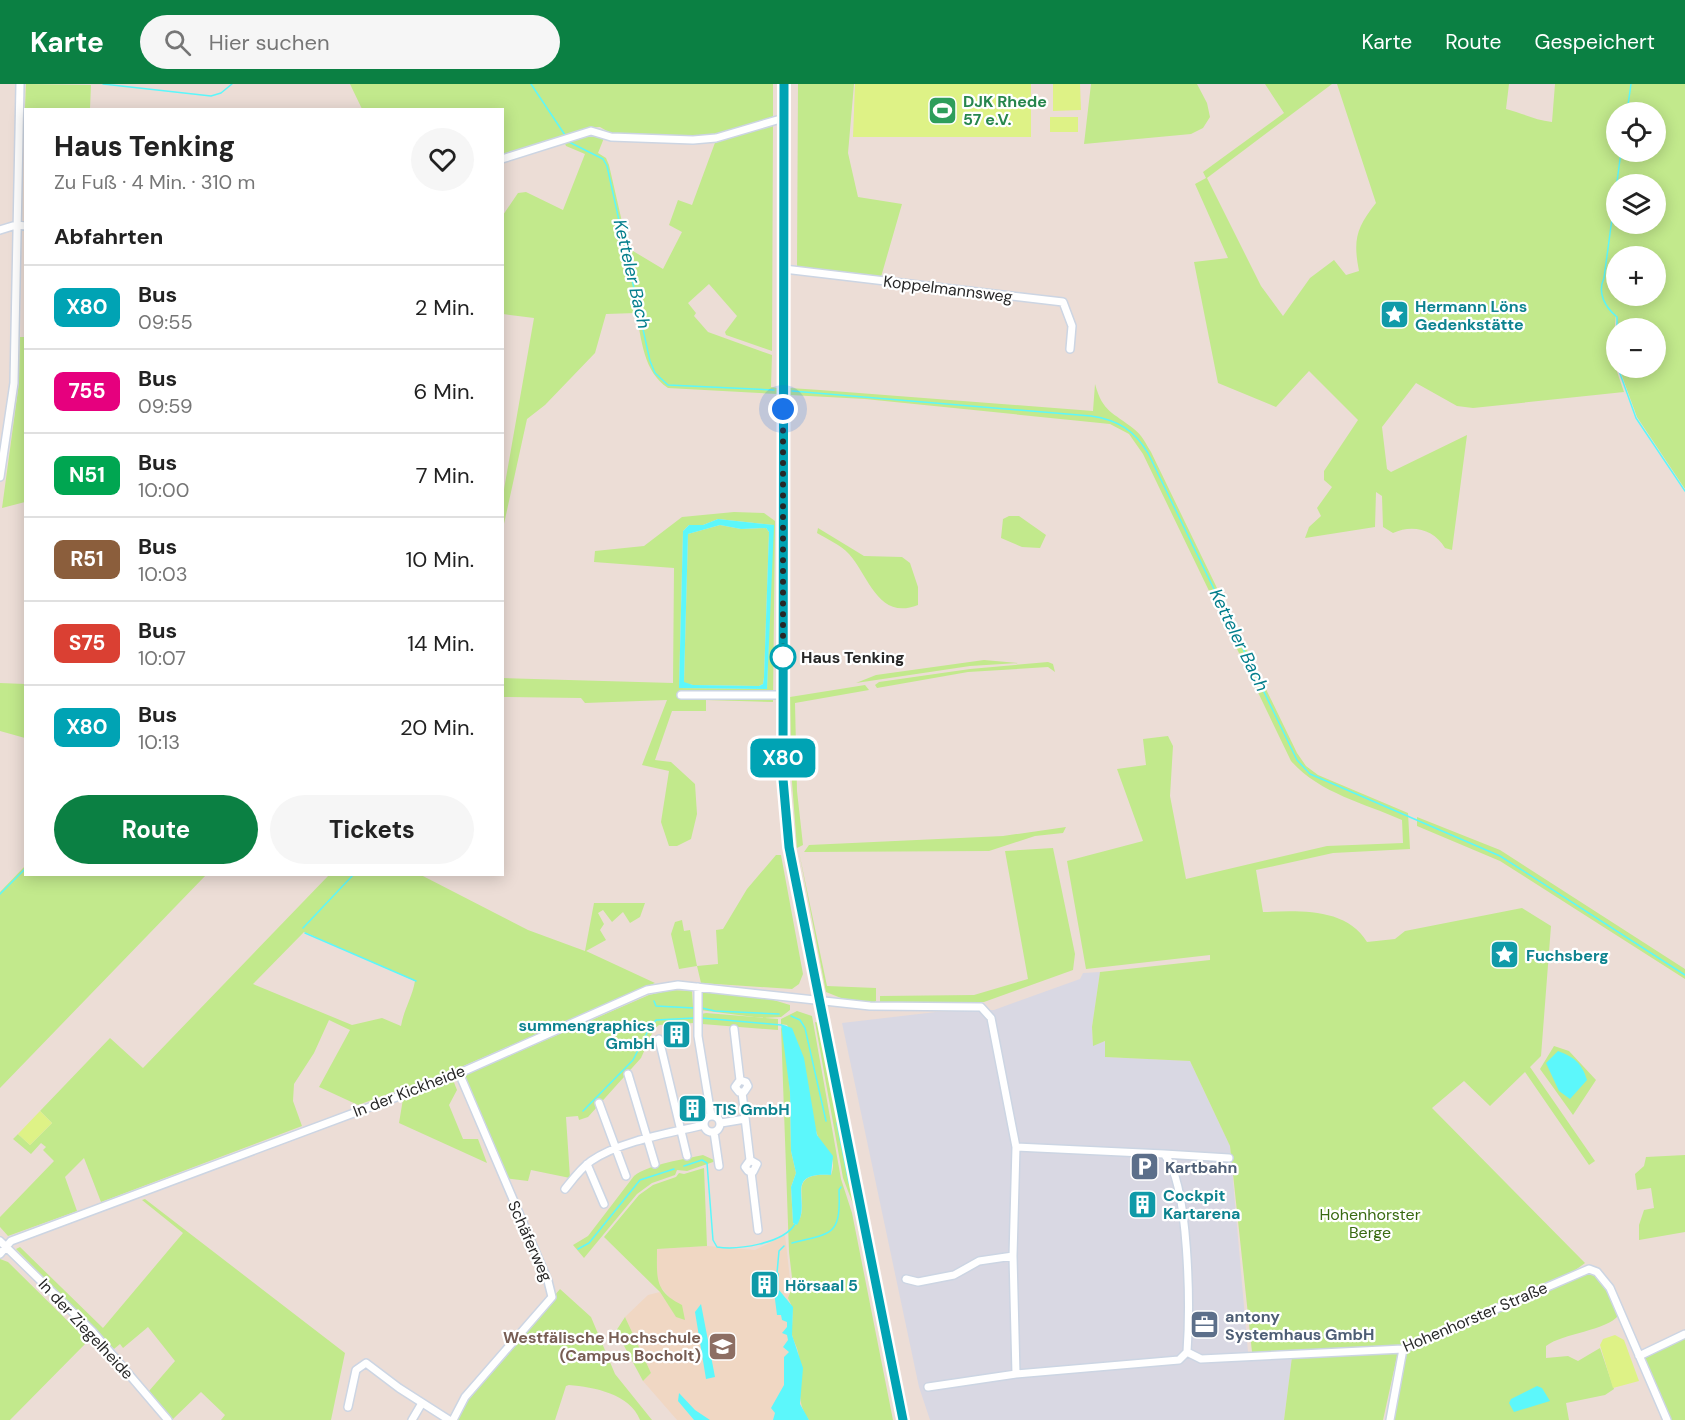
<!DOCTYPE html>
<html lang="de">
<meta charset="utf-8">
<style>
:root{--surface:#fff;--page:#f6f6f6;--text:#222;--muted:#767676;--line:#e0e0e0;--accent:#0b8043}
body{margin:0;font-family:"DM Sans",sans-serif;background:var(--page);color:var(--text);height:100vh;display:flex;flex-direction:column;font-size:22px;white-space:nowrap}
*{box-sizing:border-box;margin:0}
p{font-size:20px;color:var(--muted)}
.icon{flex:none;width:33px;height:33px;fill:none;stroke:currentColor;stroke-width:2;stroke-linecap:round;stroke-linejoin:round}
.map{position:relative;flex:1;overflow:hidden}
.sheet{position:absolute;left:24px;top:24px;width:480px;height:768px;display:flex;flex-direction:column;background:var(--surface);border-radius:0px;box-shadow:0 3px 15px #0003}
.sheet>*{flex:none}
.badge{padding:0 12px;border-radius:9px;font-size:21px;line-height:39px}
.buttons{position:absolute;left:1606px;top:18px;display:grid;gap:12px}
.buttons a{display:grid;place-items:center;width:60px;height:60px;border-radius:50%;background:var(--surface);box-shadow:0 3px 15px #0003;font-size:30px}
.you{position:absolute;width:30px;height:30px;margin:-15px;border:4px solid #fff;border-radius:50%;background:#1a73e8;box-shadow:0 0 0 9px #1a73e833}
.map>.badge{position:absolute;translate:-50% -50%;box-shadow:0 0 0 3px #fff}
h2{padding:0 30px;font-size:22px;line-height:54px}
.round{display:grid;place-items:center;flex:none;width:63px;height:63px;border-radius:32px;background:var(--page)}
.head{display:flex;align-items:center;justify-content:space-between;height:102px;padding:0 30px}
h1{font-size:28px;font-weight:700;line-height:45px}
.action{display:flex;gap:12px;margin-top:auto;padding:12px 30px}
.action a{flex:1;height:69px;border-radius:36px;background:var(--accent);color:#fff;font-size:24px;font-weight:700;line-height:69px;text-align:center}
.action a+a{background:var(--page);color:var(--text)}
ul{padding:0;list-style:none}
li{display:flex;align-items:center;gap:18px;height:84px;padding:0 30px;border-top:2px solid var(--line)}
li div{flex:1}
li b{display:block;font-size:22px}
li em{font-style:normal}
li .badge{min-width:66px;font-weight:700;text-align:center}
header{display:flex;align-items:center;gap:36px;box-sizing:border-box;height:84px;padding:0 30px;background:var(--accent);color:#fff}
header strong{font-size:28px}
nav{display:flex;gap:33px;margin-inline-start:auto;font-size:21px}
.search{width:420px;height:54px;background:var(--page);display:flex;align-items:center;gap:15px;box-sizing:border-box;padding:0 21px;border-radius:33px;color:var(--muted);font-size:22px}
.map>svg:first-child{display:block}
.industrial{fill:#d9d8e3}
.education{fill:#f0d7c3}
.green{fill:#c2e98c;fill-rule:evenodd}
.pitch{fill:#def286}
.water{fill:#5cf7fb;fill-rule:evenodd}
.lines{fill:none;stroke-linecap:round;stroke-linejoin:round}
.stream{stroke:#5cf7fb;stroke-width:1.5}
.minor-casing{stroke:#ccd5e3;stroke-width:10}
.major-casing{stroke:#fff;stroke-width:11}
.minor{stroke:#fff;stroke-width:7}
.major{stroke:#ffa948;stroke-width:8}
.line-casing{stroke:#fff;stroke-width:14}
.line{stroke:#00a3b4;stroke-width:9}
.walk{stroke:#272727;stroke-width:6;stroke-dasharray:0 10.8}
.stop-dot{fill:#fff;stroke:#00a3b4;stroke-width:3}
.labels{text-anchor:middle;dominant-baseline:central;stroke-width:4.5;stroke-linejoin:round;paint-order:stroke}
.leisure-label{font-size:16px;font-weight:bold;fill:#27864d;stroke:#fff;text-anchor:start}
.street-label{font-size:16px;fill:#272727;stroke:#fff}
.culture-label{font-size:16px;font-weight:bold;fill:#0d838f;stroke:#fff;text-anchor:start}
.stop-label{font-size:16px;font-weight:bold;fill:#272727;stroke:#fff;text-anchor:start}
.service-label{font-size:16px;font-weight:bold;fill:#4e5e75;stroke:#fff;text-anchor:start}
.park-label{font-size:16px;fill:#396a11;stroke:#fff}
.education-label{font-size:16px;font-weight:bold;fill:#785e54;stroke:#fff;text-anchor:end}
.water-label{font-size:18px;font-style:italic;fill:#037e8c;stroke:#fff}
</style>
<header>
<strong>Karte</strong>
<div class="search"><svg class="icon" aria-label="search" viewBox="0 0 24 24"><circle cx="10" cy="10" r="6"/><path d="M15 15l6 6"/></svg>Hier suchen</div>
<nav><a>Karte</a><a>Route</a><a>Gespeichert</a></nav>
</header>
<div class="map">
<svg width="1685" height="1336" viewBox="0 0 1685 1336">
<rect width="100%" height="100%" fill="#ecddd6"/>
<path class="industrial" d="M1100,888l-8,55 1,18 13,-4 -1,16 85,4 40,85 18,206 2,8 42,-3 -8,63h-354l-11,-33 -77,-364 94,-11 58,-2 86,-31 3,-6z"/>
<path class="education" d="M785,1151l5,44 30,141h-143l-34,-39 8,-8 -26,-56 23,-22 12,-3 16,24 -6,-18 -13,-15v-34l50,-3 48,4z"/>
<path class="green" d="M26,0l65,1 -1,24 -65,-1z
M350,0h423v33l-56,18 -19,3 -86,-4 -12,-7 -14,1 -83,27 -1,-45 -140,-1z
M798,0h56l-6,69 10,44 44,7 -21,73 -84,-8z
M1091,0h106l10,19 3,14 -7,11 -12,6 -107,10z
M1265,0h67l-125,94 54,108 22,30 27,-38 24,-18 12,15 13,-4c-6,-31 -3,-43 17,-68l-39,-119h172l-3,25c16,4 29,11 46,13l3,-38h130v405l-48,-72 -18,-49h37v-40h-38l-2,-14 -4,43 12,35 -151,16 -16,-2 -41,-23 -34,44 5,42 4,3 76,-37 -15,115 -7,-2c-11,-19 -33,-24 -52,-15l-10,-6 -1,-31 -6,-4 -1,35 -70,11 4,-11 12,-11 -4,-8 15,-21 -8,-7v-9l34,-51 -49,-49 -33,36 -58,-24 -24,-121 34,-4 -33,-74 11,-6 -3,-6 81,-59zM1656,28v40h-39v-40zM1656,100v40h-39v-40zM1617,172h39v40h-39z
M773,39l-1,228 -46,-16 -1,-3 12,-16 -28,-32 -21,19 8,10 -2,3 14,16 64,23 -1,32 6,1v6l-109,-6c-25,-17 -26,-48 -32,-75l-30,1 -11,39 -50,52 -18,14 -25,114 1,-38 31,-177 -31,-4v-99l15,-22 8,-1 37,18 22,-56 -19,-8 -2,-5 27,-8 13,5 -6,15 8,5 3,7 19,83 35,21 19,-37 -13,-7 9,-25 14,5 24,-65z
M20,253h6l-1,165 -23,6 17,-125z
M1095,300c8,29 18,28 39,45 8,6 12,15 17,23l146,301 9,13 12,9 90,38 2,36 -77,4 -77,17 7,42c34,-1 83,-5 104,30l28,-3 10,-8 117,-23 29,18 -10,130 -11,11 65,94 -6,4 -64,-93 -35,34 -26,-25 -32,27 153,155 -19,14 -164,70 -147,8 -3,-3 -22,-206 -40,-85 -85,-4v-16l-12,5 -1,-19 8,-55 110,-12v-5l-124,14 -19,-108 76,-20 -26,-72 29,-4 -3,-26 25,-3 5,10 -3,50 16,83 141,-33 76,-3 -1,-23c-38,-17 -83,-27 -111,-59l-148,-307 -14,-20 -19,-10 -245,-25 -75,-4v-7l30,2 273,21z
M734,428l30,1 11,8 -2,181 -67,-2v11h-34l-17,49 16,2 24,22 2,30 -6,25 -14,7h-8l-8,-24 8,-51 -27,-6 25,-65 -82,3 -4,-5 -78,-1v-19l170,5 1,-115 -80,-6 1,-11 49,-5 38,-29zM718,435l55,6 -6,164 -88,-1 4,-157 6,-6h14z
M1009,432h10l27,19 -6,13 -18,-1 -21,-9 2,-19z
M720,441l21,4 25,-1 3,4 -5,145 -1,7 -4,2 -66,-1 -9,-2 4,-149z
M818,444l46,28 38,1 8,6 8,24v18c-40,16 -49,-29 -69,-51 -8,-9 -22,-15 -32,-21z
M984,576l34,3 -48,3 -114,17 20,-8z
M1048,578l5,2 2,8 -7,-5 -80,5 -91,16 -2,-3 4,-3 91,-13z
M0,599l25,1v54l-25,-7z
M865,601l4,5 -74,13 2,88 6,54 -6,3 -5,-66 -2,-85z
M1417,733l83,33 185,119v10l-185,-118 -83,-35z
M1066,743l-3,6 -28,3 -46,15 -185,1 5,-7 194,-9z
M1053,764l22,106 -2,16 -89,32h-104v-6l94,-1 54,-16 -23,-128z
M799,768l28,134 49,2v13l-3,2 -27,-3 -20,-8z
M776,771h5l22,119 -4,10 -7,5 -91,-6 -4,-17 -18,3 -8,-35 4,-12 7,-2 2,11 6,-1 7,36 21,-2 -2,-34 7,-1 24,-40z
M25,782l1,8 180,1 -206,213v-196z
M329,791h92l107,55 57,21 9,-48h51l-5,14 -10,6 -7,-11 -11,10 -9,-12 -5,3 6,11 -4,6 6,10 -20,11 69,32 -201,87 -96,35 -39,-18 31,-57 -21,-10 -15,33 -20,31 -1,17 9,25 -201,76 -17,-44 -19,19 12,34 -69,25 -8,-9v-10l54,-56 -11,-11 3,-3 -5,-4 -10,11 -18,-15 5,-5 12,11 22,-22 -12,-12 70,-73 33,30zM304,848l111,49c-3,17 -11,28 -14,45l-19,-8 -30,7 -99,-41z
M671,906l21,1 2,32 -35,2 -5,4 -13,29 -53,59 -9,3 -1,-4 -12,1 4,61 -39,-8 -3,11 -23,-3 -42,-102 186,-81z
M701,908l69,7 20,6v5l-9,7 -19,1 -62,-8z
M797,927l15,5 29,163 11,34 41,207h-84c-16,-20 -5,-44 -11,-68 -1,-6 -5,-11 -6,-17 -1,-15 4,-23 -4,-37l5,-12 -4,-34 -8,-225 3,5 6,60 1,59 5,22 -5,14 2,36 3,2c18,-22 -15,-53 35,-50 8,-21 -10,-28 -14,-41 -13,-40 -4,-71 -30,-109l-6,-1v-5z
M706,929l72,6v11l-76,-6 -1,-10z
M815,938l5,1 80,397h-4l-43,-216 -10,-26z
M1554,962l15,5 27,29 -23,35 -33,-46z
M453,996l4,10 -8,15 14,34h15l9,24 -88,-40 4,-24z
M703,1071l13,6 -29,10 -10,-1 -2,5 -23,8 -15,11 -53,64 -11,-13 15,-9 46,-60c15,-12 52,-17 69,-21z
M1685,1071v77l-46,8v-15l5,-15 10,-2 -3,-20 -14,2 -2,-16 9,-8 2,-9z
M704,1084l3,78 -50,3c0,29 -3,42 25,56l3,15 -9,-3 -16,-25 -56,-55 35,-42 14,-10 23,-8 3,-4 5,1z
M145,1115l200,154 -14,67h-110l4,-5 -24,-23 -28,27 -24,-28 26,-30 -27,-34 -25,21 -3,-4 -6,5 -98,-100 4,-2 83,81 80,-95 -41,-33z
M0,1175l8,3 80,79 -78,79h-10z
M1581,1188c24,2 29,23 38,43 -13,16 -56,18 -73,31v12l22,-2 10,5 22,-13 14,41 -9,6 -39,8 3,17h-177l13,-67 4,-4z
M560,1205l31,28 24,57 37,46h-12c-10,-26 -46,-33 -71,-35l-3,1 -11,34h-98l12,-22z
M625,1233l26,56 -8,8 -27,-50z
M1685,1253v83h-16l-26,-63z
M1398,1268l-15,68h-99l8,-63z"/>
<path class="pitch" d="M855,0h176v53h-178z
M1053,0h27l1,26 -28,1z
M1050,33h28v15h-28z
M40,1027l12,12 -22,22 -12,-11z
M1615,1251l9,5 15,41 -26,7 -13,-43 3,-6z"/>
<path class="water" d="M718,435l56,6 -7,164 -88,-1 4,-157 6,-6h14zM720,441l21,4 25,-1 3,4 -5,145 -1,7 -4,2 -66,-1 -9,-3 4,-148z
M781,940l11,4 12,30 13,77 16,21 -2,19c-49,-3 -19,26 -34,50l-4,-2 -2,-36 5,-14 -5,-22 -1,-59z
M1558,967c16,6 24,12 29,29l-17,19 -11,-8 -13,-28z
M779,1189v17l14,17 -1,28 11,33 -3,36 9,16h-36l2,-7 -4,-5 13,-23v-28l5,-5 -6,-5 5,-7 -1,-5 -5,-2 5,-6v-5l-5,-2 -1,-5h-4l-5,-39z
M701,1220l14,73 -9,2 -11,-67z
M1537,1302l5,2 8,13 -36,11 -5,-9 2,-4z
M679,1309l16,17 15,10h-16l-16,-19z"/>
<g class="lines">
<path class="stream" d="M103,0l108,12 10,-3 11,-9
M531,0l34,51
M1627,28l4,-28
M569,58l34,17 4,7 43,195 5,12 13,12 106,5
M1617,280v-47c-12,-10 -20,-24 -13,-39l17,-126
M1618,284l18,50 49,73
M792,307l299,25c27,4 43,14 57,37l149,307 13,14 190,82 185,119
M0,810l26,-26
M303,844l51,-54
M305,849l111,48
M654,917l2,5 38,2
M702,924l13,3 64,3
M791,932l9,4 5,8 21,93
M702,934l79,7
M583,1027l50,-51 16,-31 7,-9 38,-2
M837,1039l12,60
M684,1082l18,-6 5,3 6,77 4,7c20,3 66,-3 78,-23
M792,1159c40,-10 49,-7 47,-53l2,-3
M578,1165l11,-6 51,-63 34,-11
M777,1189l2,-22 5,-5"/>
<defs>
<path id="minor" d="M502,75l89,-28 20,6 82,3 23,-2 68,-20
M0,146l16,-5 10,1
M784,185l279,33 9,24 -2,23
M0,393l14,-94 6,-299
M681,611h102
M698,903v49l13,79
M734,945l6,51 6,2 2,4 -4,6h-5l-4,-5 5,-7
M659,955l28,117
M628,990l27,90
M742,1008l8,68 -5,7 3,4 5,1 4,-8 -7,-4
M599,1019l27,73
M704 1040a8 8 0 1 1 16 0a8 8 0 1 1-16 0Z
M721,1039l24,-4
M714,1048l5,34
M1164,1070l65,4
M587,1080l17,40
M751,1088l7,58
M565,1105c8,-10 16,-21 26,-28 29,-20 79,-28 113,-36
M0,1157l92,90 76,89
M0,1170l11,-13 442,-165 194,-86 31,-5 192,21 111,1 10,11 25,129 -3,109 3,118 -88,13
M906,1195l12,3 36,-7 25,-14 34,-5
M1187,1268l14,7 202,-10 186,-80 8,3 13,16 57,132
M1639,1272l46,-22
M1016,1290l163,-14 8,-8c3,-42 3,-168 -23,-198l-148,-7
M348,1323l8,-37 10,-7 33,25 50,32
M412,1336l10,-17
M453,1336l12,-23 87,-100 -4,-16 -89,-208
M1390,1336l13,-71"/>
<path id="major" d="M784,0l-1,695 6,68 114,573"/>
</defs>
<use href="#minor" class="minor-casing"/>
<use href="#major" class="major-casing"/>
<use href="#minor" class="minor"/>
<use href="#major" class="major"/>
</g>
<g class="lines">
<defs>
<path id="line" d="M784,0l-1,695 6,68 114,573"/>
</defs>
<use href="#line" class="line-casing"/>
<use href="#line" class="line"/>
<path class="walk" d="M783,325v248"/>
</g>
<defs>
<symbol id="stadium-square" viewBox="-11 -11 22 22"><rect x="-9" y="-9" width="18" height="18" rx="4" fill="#2e9e5b" stroke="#fff"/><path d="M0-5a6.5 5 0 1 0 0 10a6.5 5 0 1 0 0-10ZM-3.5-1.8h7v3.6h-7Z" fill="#fff"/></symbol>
<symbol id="sight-square" viewBox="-11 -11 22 22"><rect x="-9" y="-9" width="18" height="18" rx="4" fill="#0f9aa8" stroke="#fff"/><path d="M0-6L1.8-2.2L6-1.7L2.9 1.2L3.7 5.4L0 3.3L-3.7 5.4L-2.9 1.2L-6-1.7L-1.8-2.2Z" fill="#fff"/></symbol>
<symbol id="building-square" viewBox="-11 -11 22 22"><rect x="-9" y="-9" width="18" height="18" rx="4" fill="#0f9aa8" stroke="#fff"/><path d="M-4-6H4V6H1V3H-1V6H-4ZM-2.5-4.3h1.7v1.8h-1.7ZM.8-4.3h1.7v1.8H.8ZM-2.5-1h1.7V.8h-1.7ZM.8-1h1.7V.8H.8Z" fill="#fff"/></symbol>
<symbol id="parking-square" viewBox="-11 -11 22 22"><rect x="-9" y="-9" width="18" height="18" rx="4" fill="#5c6f8a" stroke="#fff"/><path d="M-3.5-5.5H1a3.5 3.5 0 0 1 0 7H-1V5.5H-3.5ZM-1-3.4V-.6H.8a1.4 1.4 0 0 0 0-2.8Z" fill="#fff"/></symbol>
<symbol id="office-square" viewBox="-11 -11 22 22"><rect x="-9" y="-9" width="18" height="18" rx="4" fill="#5c6f8a" stroke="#fff"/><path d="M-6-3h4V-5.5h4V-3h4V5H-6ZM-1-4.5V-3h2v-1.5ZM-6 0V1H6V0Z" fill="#fff"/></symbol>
<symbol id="university-square" viewBox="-11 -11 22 22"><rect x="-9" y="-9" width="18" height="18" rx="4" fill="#8d6e63" stroke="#fff"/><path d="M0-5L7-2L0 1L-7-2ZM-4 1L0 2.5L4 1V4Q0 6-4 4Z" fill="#fff"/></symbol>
</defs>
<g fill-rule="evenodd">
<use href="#stadium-square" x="926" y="10" width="33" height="33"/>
<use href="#sight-square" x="1378" y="214" width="33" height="33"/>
<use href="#sight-square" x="1488" y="854" width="33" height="33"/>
<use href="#building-square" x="660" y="934" width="33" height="33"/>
<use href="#building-square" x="676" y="1008" width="33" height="33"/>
<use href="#parking-square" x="1128" y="1066" width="33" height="33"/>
<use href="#building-square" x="1126" y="1104" width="33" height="33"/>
<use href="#building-square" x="748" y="1184" width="33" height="33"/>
<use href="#office-square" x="1188" y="1224" width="33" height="33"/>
<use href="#university-square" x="706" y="1246" width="33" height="33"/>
</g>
<circle class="stop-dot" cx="783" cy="573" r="12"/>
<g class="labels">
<g class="leisure-label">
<text x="963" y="17">DJK Rhede<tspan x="963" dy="18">57 e.V.</tspan></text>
</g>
<g class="street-label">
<text transform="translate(948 205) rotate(7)">Koppelmannsweg</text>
<text transform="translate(409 1007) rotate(-21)">In der Kickheide</text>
<text transform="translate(530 1157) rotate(66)">Schäferweg</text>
<text transform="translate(1475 1233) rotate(-23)">Hohenhorster Straße</text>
<text transform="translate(86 1245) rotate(47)">In der Ziegelheide</text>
</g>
<g class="culture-label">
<text x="1415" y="222">Hermann Löns<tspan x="1415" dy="18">Gedenkstätte</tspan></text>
<text x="1526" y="871">Fuchsberg</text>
<text x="655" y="941" text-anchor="end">summengraphics<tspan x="655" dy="18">GmbH</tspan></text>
<text x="713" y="1025">TIS GmbH</text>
<text x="1163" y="1111">Cockpit<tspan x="1163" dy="18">Kartarena</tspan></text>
<text x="785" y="1201">Hörsaal 5</text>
</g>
<g class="stop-label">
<text x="801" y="573">Haus Tenking</text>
</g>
<g class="service-label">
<text x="1165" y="1083">Kartbahn</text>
<text x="1225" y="1232">antony<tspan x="1225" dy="18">Systemhaus GmbH</tspan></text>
</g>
<g class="park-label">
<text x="1370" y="1130">Hohenhorster<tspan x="1370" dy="18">Berge</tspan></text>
</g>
<g class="education-label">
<text x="701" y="1253">Westfälische Hochschule<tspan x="701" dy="18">(Campus Bocholt)</tspan></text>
</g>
<g class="water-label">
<text transform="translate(632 190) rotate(77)">Ketteler Bach</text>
<text transform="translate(1239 556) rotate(64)">Ketteler Bach</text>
</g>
</g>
</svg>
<div class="buttons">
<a><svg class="icon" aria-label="locate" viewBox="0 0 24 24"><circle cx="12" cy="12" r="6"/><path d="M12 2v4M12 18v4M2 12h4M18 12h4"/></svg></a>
<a><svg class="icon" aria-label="layers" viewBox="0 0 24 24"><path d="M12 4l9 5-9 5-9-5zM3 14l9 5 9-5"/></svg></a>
<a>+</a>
<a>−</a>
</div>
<div class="you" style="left:783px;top:325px"></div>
<b class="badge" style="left:783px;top:674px;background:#00a3b4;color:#fff">X80</b>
<section class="sheet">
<div class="head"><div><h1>Haus Tenking</h1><p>Zu Fuß · 4 Min. · 310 m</p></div><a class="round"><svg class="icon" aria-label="heart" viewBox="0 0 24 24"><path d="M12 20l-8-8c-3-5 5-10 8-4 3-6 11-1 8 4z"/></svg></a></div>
<h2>Abfahrten</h2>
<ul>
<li><span class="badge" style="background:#00a3b4;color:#fff">X80</span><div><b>Bus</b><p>09:55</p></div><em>2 Min.</em></li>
<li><span class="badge" style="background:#e6007e;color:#fff">755</span><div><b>Bus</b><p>09:59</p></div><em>6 Min.</em></li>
<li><span class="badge" style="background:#00a651;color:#fff">N51</span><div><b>Bus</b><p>10:00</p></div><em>7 Min.</em></li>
<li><span class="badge" style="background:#8b5e3c;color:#fff">R51</span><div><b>Bus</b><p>10:03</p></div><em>10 Min.</em></li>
<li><span class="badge" style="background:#da4033;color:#fff">S75</span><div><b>Bus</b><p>10:07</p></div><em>14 Min.</em></li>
<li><span class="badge" style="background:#00a3b4;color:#fff">X80</span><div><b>Bus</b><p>10:13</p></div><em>20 Min.</em></li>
</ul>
<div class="action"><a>Route</a><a>Tickets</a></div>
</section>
</div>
